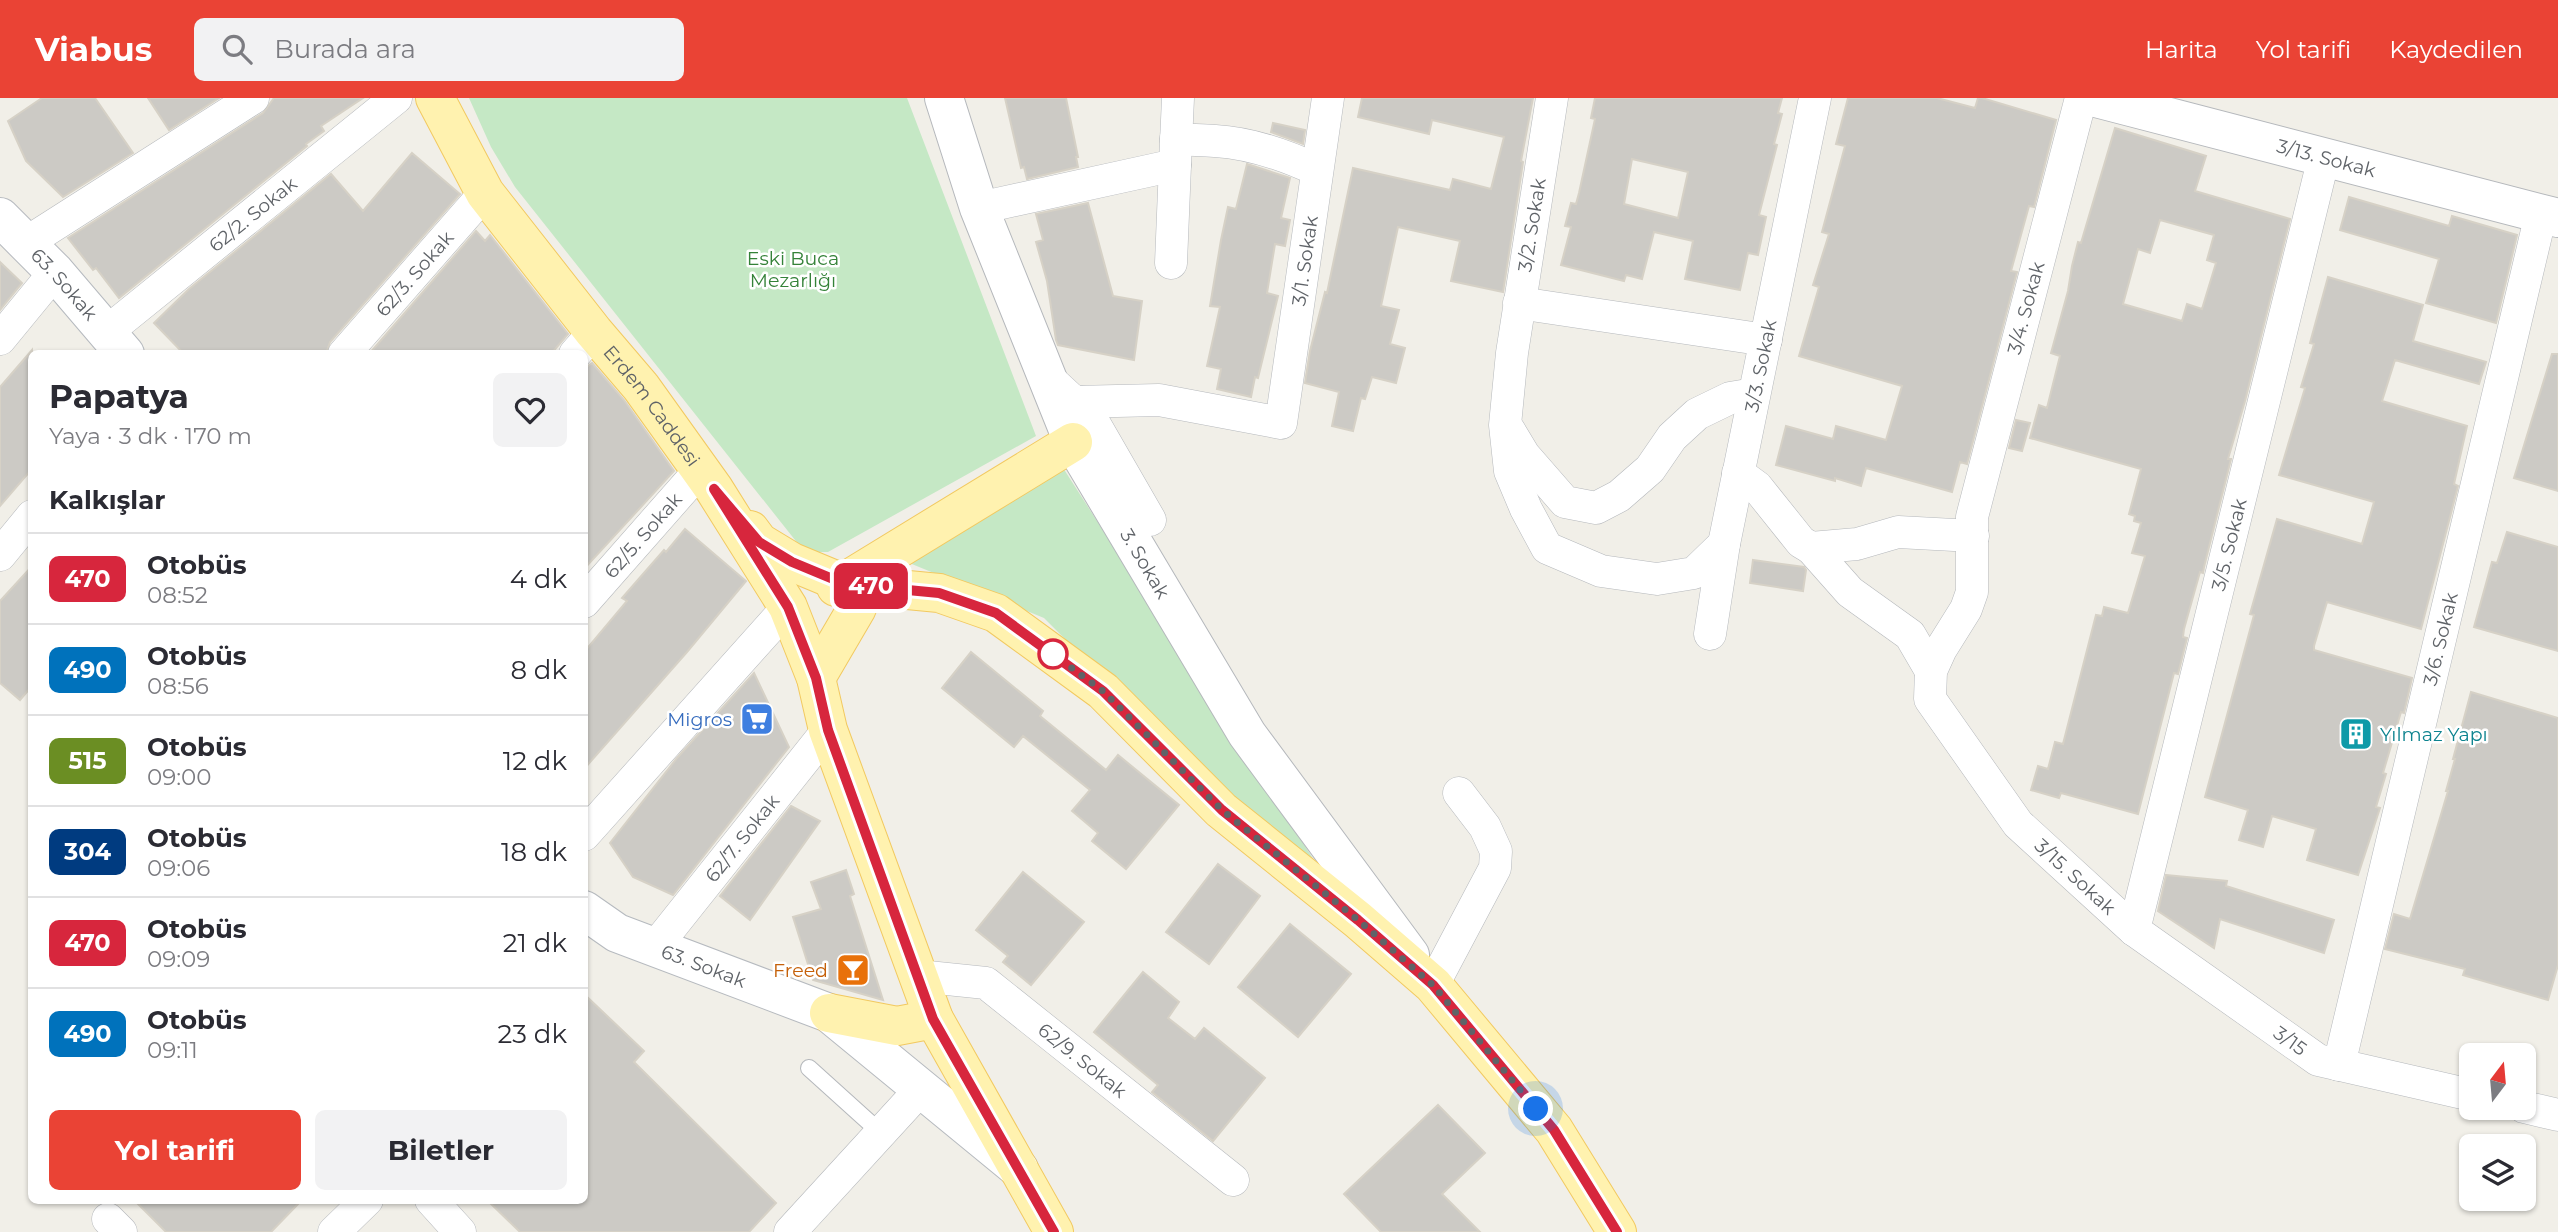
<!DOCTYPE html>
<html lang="tr">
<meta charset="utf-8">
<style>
:root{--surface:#fff;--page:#f2f2f3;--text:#2b2b33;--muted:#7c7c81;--line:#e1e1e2;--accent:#ea4335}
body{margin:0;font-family:Montserrat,sans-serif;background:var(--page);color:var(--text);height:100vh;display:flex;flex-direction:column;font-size:26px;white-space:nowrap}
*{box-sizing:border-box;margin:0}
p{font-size:23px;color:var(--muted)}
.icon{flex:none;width:38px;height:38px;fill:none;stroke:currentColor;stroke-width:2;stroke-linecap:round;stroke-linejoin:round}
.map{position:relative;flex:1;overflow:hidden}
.drawer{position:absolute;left:28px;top:252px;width:560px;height:854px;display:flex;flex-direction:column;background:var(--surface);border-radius:10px;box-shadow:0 2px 5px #0004}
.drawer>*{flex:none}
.badge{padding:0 14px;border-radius:10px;font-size:24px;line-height:46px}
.needle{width:46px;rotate:16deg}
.controls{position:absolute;left:2459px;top:945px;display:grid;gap:14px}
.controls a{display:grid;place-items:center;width:77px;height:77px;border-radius:10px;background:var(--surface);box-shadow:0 2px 5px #0004;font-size:35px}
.you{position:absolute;width:35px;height:35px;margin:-18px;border:5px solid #fff;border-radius:50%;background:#1a73e8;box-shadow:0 0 0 10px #1a73e833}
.map>.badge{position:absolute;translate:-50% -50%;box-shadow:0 0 0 4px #fff}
h2{padding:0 21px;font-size:26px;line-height:63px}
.round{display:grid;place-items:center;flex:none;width:74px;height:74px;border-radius:10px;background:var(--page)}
.headline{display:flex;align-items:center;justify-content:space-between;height:119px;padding:0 21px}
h1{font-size:33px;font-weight:700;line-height:52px}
.action{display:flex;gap:14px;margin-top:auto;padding:14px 21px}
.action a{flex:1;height:80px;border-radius:10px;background:var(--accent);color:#fff;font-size:28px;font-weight:700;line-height:80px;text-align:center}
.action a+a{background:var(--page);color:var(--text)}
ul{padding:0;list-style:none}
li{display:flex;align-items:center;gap:21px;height:91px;padding:0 21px;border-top:2px solid var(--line)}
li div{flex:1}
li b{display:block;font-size:26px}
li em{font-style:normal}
li .badge{min-width:77px;font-weight:700;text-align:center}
header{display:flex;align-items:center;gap:42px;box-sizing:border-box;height:98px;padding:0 35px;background:var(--accent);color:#fff}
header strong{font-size:33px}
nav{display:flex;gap:38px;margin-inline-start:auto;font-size:24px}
.search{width:490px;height:63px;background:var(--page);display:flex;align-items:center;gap:18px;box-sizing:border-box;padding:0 24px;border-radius:10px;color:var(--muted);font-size:26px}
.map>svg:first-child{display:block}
.green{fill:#c5e8c5}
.building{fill:#cccac5;stroke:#d6d1c6;stroke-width:2;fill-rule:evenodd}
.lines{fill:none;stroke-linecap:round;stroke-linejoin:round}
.service-casing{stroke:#b5b8bc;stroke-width:18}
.minor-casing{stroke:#b5b8bc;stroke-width:33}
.tertiary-casing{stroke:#b5b8bc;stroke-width:40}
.secondary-casing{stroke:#b6babf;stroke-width:40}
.primary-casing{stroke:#f2c960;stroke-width:40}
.service{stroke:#fff;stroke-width:16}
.minor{stroke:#fff;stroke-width:32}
.tertiary{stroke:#fff;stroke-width:38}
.secondary{stroke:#fff;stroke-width:38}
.primary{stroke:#fff2af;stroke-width:38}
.line-casing{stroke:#fff;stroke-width:16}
.line{stroke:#d7263d;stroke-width:10}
.walk{stroke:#5f6368;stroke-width:7;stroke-dasharray:0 12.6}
.stop-dot{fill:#fff;stroke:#d7263d;stroke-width:3.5}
.labels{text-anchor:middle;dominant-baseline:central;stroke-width:5;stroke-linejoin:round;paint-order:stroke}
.street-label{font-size:19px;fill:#5f6368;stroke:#fff}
.park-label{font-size:19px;fill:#348238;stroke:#fff}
.shop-label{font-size:19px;fill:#366cbe;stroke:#fff;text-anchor:end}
.culture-label{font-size:19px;fill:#0d838f;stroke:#fff;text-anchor:start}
.food-label{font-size:19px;fill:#c56008;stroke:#fff;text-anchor:end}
</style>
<header>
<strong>Viabus</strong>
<div class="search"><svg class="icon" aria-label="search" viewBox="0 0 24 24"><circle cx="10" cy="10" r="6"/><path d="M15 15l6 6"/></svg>Burada ara</div>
<nav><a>Harita</a><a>Yol tarifi</a><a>Kaydedilen</a></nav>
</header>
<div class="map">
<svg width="2558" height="1134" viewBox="0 0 2558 1134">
<rect width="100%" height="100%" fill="#f1efe8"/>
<path class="green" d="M469,0h438l129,338 -208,116h-16l-13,-7 -284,-358 -24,-40z
M1058,362l261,408 -127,-102 -148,-148 -142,-58z"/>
<path class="building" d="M42,0h53l38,55 -70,44 -37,-36 -18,-40z
M148,0h71l-50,32z
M274,0h89l-42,28 3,5 -18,13 1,2 -188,152 -23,-30 -3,2 -25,-32 195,-125z
M1005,0h61l12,59h-2l2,10 -51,12 -3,-12 -3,1z
M1362,0h171l-12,63 2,1 -20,130 -52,-11 9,-40 -62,-14 -17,79 18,4 -9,34 15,4 -9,35 -24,-6 -7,22 -4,-1 -8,33 -21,-5 7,-34 -34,-9 5,-32 15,-59 2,1 26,-125 97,22 3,-11 38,10 13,-52 -72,-17 -3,14 -71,-17z
M1595,0h187l-4,15 4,1 -8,30 3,1 -18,70 7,2 -8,38 -10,-2 -8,37 -55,-11 8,-38 -39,-9 -12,47 -16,-4 -2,6 -63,-16 10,-38 -6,-1 6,-23 5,1 3,-11 16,-74 -4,-1zM1632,61l56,13 -10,46 -54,-14z
M1848,0h89l38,10 3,-10h4l74,22 -22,87 -5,-1 -18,65 6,1 -50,192 -7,-2 -8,30 -86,-24 -5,18 -26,-8v3l-59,-16 10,-39 47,13 3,-13 50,14 16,-54 -103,-30 20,-69 -6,-2 16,-51 -7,-2 23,-86 -9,-2z
M1273,25l32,7 -2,14 -32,-12z
M2115,30l91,28 -11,35 95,28 -45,182 -17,58h3l-27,108 -1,6 -3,-1 -16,57 -1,8 4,1 -9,36 -4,-1 -36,141 -77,-21 -2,5 -28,-8 7,-24 10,3 7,-27 8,2 33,-129 6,1 2,-9 24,6 17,-57 -13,-3 9,-30 -7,-2 1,-5 -6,-2 12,-45 -111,-31 9,-33 8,3 13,-52 -9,-3 17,-62 4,-25 6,-24 3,1zM2160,122l54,15 -7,25 9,3 -14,46 -15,-5 -5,17 -59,-17 15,-55 12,4z
M412,55l48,41 -130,148 -4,12h-142l-30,-31 35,-34 142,-115 32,37z
M1247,66l43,14 -9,40 9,2 -5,26 -10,-2 -8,49 11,3 -20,82 -3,-1 -4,20 -34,-8 4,-20 -14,-3 13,-59 -10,-1 11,-66 7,-33 8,2z
M2349,99l100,29 3,-10 65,19 -21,88 -70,-20 13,-44 -99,-29z
M1088,105l25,93 29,5 -8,59 -76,-15 -2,-5 -9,-59 -11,-39 7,-2 -7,-26z
M476,133l9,10 5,-6 78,99 -17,20h-182z
M0,164l22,21 -22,27z
M2328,179l95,28 -10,36 73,21 -7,22 -84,-24 -13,41 85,25 -13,58 4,2 -37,143 -94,-27 -13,44v4l98,28 -8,35 -3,-1 -18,61 3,1 -10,33 4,1 -22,67 -51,-15 9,-31 -44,-13 -9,31 -24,-7 9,-30 -43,-13 49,-182 -4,-1 27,-95 85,25 12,-42 -95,-27 26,-87 -4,-1 13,-43 -4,-1z
M32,252v119l-32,37v-119z
M2552,256h6v137l-44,-13z
M592,265l32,37 50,71 -90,98v-200z
M2016,322l14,3 -8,28 -13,-3z
M685,431l61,52 -59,71 -103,117v-117l43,-51 -5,-3 42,-48 2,2z
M2507,434l51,15v104l-84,-24 18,-65 5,1z
M1753,462l51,7 2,3 -3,21 -53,-8z
M32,468v120l-12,14 -20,-17v-82z
M971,554l72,59 -3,5 66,54 12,-15 61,50 -53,64 -34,-28 6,-8 -26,-22 18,-21 -67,-54 -9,11 -72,-59z
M754,575l35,74 -116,148 -40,-18 -23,-34 67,-85z
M2471,594l87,26v247l-10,35 -85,-25 2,-6 -80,-20 9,-35 16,5 38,-128h-2l9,-32h-2z
M791,708l29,15 -70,99 -30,-24z
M1218,766l42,32 -51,68 -43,-32z
M846,772l8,24 -4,2 33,104 -70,-20 -20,-63 28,-8 -10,-27z
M1023,774l61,50 -53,63 -28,-23 5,-6 -32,-26z
M2166,777l61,6 -1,5 108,34 -10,33 -104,-34 -6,29 -56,-37z
M1290,826l61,50 -53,63 -60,-50z
M1143,874l36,30 -11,16 27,21 9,-11 61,50 -52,63 -61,-49 6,-7 -64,-53z
M584,896l60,57 -10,11 142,141 -27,29h-229l-33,-32h97z
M1438,1007l47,48 -43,41 38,38h-99l-37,-38z
M134,1102h168l-31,32h-105z"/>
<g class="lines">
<defs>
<path id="service" d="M809,970l72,65"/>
<g id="minor">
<path d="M1552,0l-40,255 -7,72 5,46 16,38 21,39 54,23 56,8 37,-6 30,-29"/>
<path id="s1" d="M2081,0l-109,419v75l-6,17 -25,40 -10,22 -1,28 88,125 116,106 184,130 153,35"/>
<path d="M1176,41c13,1 26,1 39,2 36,2 70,14 102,29"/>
<path d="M979,110l196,-43 3,-67"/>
<path d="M26,145l227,-145"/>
<path d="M1171,165l4,-98"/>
<path d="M1519,205l247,37"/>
<path id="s2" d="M108,233l288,-233"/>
<path d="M0,241l55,-67"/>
<path id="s3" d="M344,256l141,-161"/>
<path d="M575,256l19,-22"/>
<path id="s4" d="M1047,279l27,25 85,-2 122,23 47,-325"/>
<path d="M1082,304l68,118"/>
<path d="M1509,332l15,25 41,47 31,6 23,-12 31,-27 22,-32 25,-23 33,-16 24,-4"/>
<path d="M1738,375l19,14 44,55 10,6 46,-4 41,-12 75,4"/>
<path d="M1811,450l39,44 60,43 21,36"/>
<path d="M0,457l32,-39"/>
<path id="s5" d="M584,504l117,-133"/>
<path id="s6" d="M1710,536l14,-90 91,-446"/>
<path d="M584,737l204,-228"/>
<path id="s7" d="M2134,832l190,-773"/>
<path id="s8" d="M656,848l172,-216"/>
<path id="s9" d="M918,878l68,7 247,197"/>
<path d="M1433,887l62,-117 1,-17 -11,-24 -26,-34"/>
<path id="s10" d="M2339,967l202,-851"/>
<path d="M2524,1009l34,8"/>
<path d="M431,1102l29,32"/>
<path d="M108,1121l13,13"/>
<path d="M334,1134l33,-32"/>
<path d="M790,1134l130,-142"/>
</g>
<g id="tertiary">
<path id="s11" d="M944,0l35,110 94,234 174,292 163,221"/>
<path id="s12" d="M2096,0l462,120"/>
</g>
<g id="secondary">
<path id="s13" d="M0,119l55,55 70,82"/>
<path id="s14" d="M584,812l33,23 212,80 190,156"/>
</g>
<g id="primary">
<path id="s15" d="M435,0l50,95 109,139 47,55 73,102 74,118 28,71 12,52 106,289 120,213"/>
<path d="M750,432l9,12 33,20 53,22 94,9 57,20 107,78 118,119 137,110 75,65 121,145 63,102"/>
<path d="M836,489l237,-145"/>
<path d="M816,580l41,-70 -12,-24"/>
<path d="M829,915l68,13 37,-7"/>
</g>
</defs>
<use href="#service" class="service-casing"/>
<use href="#minor" class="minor-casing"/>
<use href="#tertiary" class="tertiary-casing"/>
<use href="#secondary" class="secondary-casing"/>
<use href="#primary" class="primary-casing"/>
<use href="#service" class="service"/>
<use href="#minor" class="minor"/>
<use href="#tertiary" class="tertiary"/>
<use href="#secondary" class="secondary"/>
<use href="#primary" class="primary"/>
</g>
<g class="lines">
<defs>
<path id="line" d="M1054,1134l-121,-213 -105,-289 -12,-52 -28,-71 -74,-118 45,53 33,20 53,22 94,9 57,20 107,78 119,119 136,110 75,65 121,145 63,102"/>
</defs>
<use href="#line" class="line-casing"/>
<use href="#line" class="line"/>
<path class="walk" d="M1053,556l-6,-4 56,41 119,119 136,110 75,65 103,124"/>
</g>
<defs>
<symbol id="supermarket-square" viewBox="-11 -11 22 22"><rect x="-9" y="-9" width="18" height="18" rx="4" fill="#3f7fe0" stroke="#fff"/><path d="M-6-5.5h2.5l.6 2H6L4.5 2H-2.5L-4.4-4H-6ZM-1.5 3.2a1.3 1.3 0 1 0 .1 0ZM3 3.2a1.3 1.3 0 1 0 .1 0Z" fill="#fff"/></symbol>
<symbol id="building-square" viewBox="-11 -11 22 22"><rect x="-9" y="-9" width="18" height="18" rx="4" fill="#0f9aa8" stroke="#fff"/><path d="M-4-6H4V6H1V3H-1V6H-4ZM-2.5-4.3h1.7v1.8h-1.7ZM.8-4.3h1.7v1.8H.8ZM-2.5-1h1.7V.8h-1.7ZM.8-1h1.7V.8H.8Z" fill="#fff"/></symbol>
<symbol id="bar-square" viewBox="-11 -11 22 22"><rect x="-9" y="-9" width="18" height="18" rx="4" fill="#e8710a" stroke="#fff"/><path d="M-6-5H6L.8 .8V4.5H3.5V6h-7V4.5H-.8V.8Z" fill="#fff"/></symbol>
</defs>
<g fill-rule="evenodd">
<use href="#supermarket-square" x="738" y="602" width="38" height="38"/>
<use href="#building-square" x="2337" y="617" width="38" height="38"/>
<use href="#bar-square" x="834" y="853" width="38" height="38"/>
</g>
<circle class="stop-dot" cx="1053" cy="556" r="14"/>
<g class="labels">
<g class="street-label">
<text stroke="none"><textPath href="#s12" startOffset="238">3/13. Sokak</textPath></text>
<text stroke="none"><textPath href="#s2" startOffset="186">62/2. Sokak</textPath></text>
<text transform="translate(1532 127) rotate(-81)">3/2. Sokak</text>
<text stroke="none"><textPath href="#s4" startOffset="410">3/1. Sokak</textPath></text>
<text stroke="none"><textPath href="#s3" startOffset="107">62/3. Sokak</textPath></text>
<text stroke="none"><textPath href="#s13" startOffset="93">63. Sokak</textPath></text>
<text transform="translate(2026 210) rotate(-75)">3/4. Sokak</text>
<text stroke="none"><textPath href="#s6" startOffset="273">3/3. Sokak</textPath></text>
<text stroke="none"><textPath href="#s15" startOffset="378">Erdem Caddesi</textPath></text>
<text stroke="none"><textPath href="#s5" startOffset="89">62/5. Sokak</textPath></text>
<text stroke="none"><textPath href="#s7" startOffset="397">3/5. Sokak</textPath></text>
<text stroke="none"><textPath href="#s11" startOffset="509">3. Sokak</textPath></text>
<text stroke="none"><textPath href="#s10" startOffset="438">3/6. Sokak</textPath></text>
<text stroke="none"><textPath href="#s8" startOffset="138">62/7. Sokak</textPath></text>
<text stroke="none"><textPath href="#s1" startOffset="856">3/15. Sokak</textPath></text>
<text stroke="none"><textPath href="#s14" startOffset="133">63. Sokak</textPath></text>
<text stroke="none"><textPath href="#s1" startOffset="1127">3/15</textPath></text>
<text stroke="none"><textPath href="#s9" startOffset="192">62/9. Sokak</textPath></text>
</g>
<g class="park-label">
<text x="793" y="160">Eski Buca<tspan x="793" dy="22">Mezarlığı</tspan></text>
</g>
<g class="shop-label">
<text x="732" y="621">Migros</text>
</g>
<g class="culture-label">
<text x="2380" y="636">Yılmaz Yapı</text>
</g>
<g class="food-label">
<text x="828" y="872">Freed</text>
</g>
</g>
</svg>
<div class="controls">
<a><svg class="needle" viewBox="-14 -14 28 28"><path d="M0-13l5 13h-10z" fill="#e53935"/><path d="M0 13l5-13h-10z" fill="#7c7c81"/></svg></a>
<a><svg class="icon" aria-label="layers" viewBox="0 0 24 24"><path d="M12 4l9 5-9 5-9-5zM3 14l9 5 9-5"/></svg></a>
</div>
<div class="you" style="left:1536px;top:1011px"></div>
<b class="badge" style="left:871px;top:488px;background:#d7263d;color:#fff">470</b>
<section class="drawer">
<div class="headline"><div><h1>Papatya</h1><p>Yaya · 3 dk · 170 m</p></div><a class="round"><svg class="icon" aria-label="heart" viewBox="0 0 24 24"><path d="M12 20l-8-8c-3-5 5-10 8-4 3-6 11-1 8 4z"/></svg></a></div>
<h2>Kalkışlar</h2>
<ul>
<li><span class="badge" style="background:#d7263d;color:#fff">470</span><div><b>Otobüs</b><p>08:52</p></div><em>4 dk</em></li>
<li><span class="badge" style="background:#0072bc;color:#fff">490</span><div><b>Otobüs</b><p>08:56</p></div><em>8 dk</em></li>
<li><span class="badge" style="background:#6b8e23;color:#fff">515</span><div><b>Otobüs</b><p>09:00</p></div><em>12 dk</em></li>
<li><span class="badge" style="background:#003b80;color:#fff">304</span><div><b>Otobüs</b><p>09:06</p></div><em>18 dk</em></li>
<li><span class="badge" style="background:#d7263d;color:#fff">470</span><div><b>Otobüs</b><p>09:09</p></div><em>21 dk</em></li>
<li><span class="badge" style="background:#0072bc;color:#fff">490</span><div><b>Otobüs</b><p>09:11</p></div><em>23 dk</em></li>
</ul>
<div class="action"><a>Yol tarifi</a><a>Biletler</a></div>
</section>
</div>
